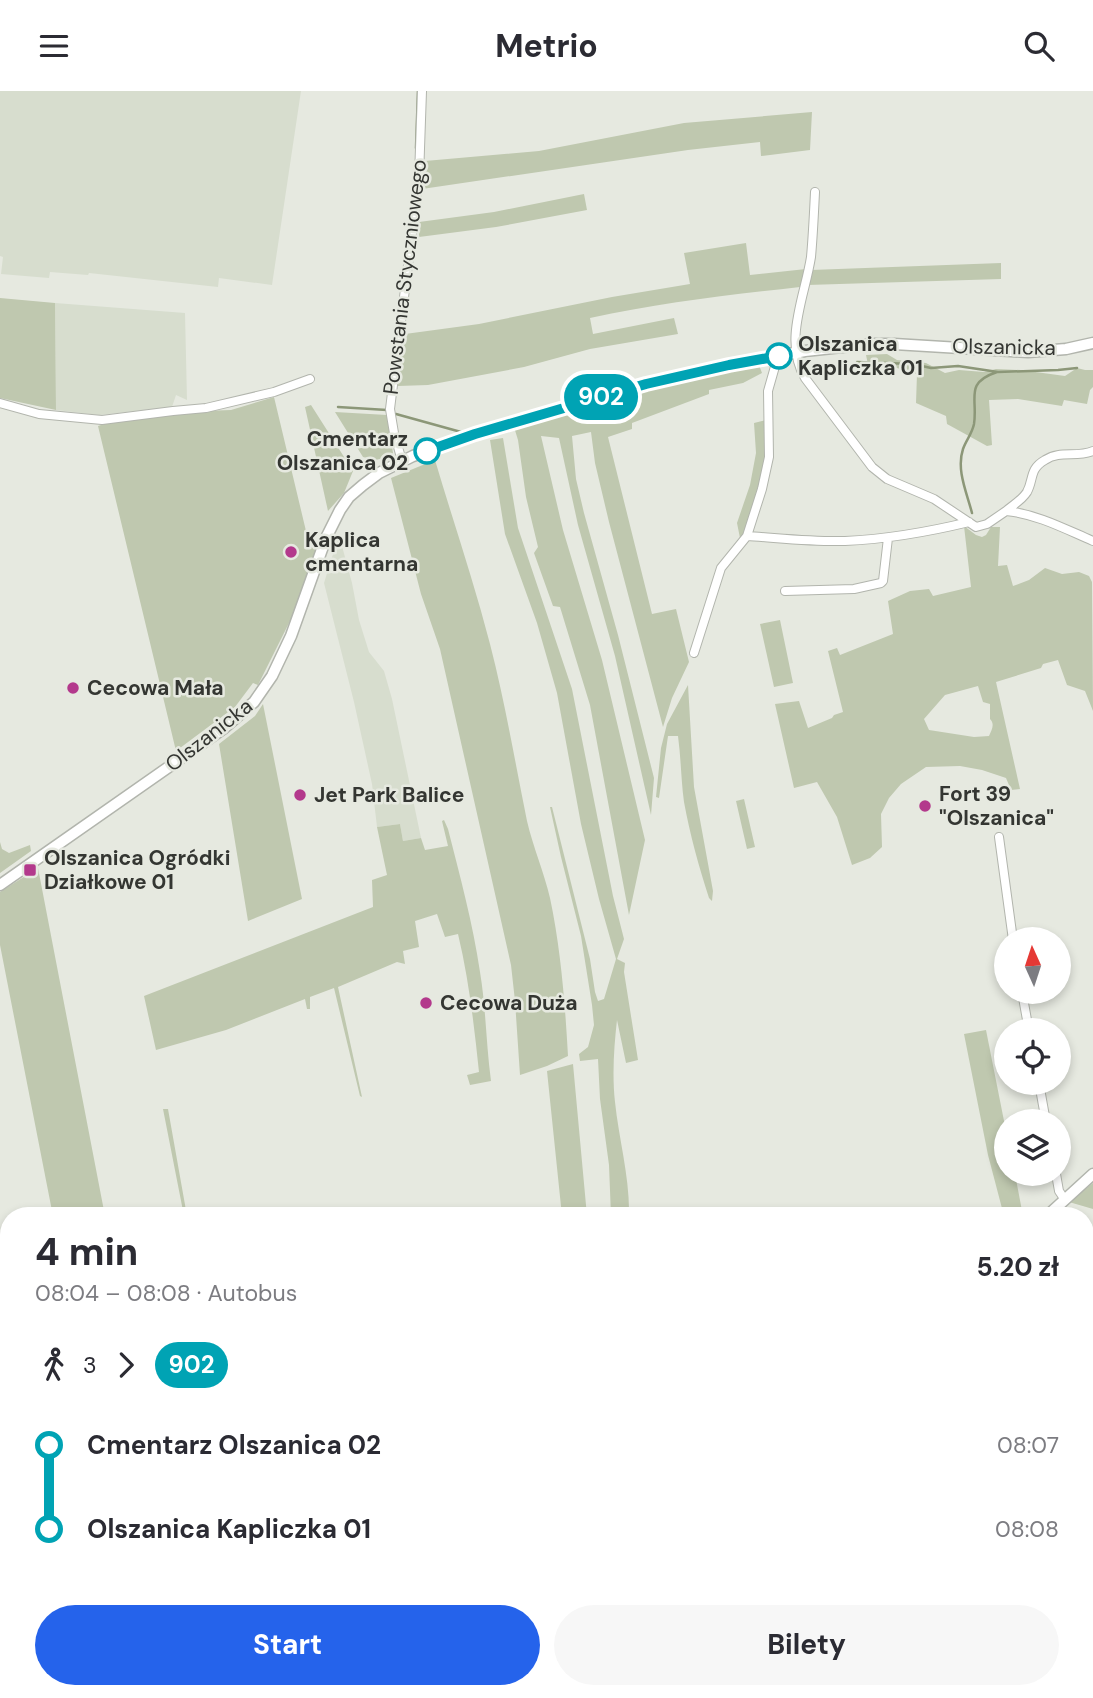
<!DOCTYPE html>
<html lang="pl">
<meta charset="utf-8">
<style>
:root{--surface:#fff;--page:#f7f7f7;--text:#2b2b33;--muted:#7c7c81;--accent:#2563eb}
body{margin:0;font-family:"DM Sans",sans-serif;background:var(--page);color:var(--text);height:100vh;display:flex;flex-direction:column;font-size:26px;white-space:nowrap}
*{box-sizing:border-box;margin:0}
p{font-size:23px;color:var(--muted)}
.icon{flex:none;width:38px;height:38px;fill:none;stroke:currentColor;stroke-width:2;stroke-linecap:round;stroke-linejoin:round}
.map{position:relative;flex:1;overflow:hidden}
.details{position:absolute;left:0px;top:1116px;width:1094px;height:492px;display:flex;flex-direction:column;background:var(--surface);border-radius:28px 28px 0 0;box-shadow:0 4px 10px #0003}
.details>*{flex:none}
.badge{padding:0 14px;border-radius:23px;font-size:24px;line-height:46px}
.needle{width:46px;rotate:357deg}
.controls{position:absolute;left:994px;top:836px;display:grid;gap:14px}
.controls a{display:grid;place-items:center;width:77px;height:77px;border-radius:50%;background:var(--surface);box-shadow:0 4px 10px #0003;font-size:35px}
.map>.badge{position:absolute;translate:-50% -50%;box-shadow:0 0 0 4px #fff}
.legs{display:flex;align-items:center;gap:10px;height:77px;padding:0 35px;font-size:23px}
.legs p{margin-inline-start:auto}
.overview{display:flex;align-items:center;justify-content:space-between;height:119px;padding:0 35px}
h1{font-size:38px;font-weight:700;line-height:52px}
.action{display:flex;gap:14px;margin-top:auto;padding:14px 35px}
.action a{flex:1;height:80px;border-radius:42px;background:var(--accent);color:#fff;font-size:28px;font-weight:700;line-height:80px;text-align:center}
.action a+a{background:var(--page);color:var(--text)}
ul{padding:0 35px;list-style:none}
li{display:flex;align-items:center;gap:24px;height:84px;font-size:26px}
li i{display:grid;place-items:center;width:10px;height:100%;margin:0 9px;background:currentColor}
li i::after{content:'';width:18px;height:18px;margin:-9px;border:5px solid;border-radius:50%;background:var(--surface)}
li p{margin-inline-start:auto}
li:first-child i{background:linear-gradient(#0000 50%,currentColor 0)}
li:last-child i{background:linear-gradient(currentColor 50%,#0000 0)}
header{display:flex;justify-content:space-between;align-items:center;height:91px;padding:0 35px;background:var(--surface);font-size:32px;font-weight:700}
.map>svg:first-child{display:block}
.built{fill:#d7ddce}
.green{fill:#bfc8af;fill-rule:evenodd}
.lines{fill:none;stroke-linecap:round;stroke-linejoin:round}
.stream{stroke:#8c9778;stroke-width:2.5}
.street-casing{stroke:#b2b5ad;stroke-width:10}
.secondary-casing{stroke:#b2b5ad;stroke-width:13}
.street{stroke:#fff;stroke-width:8}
.secondary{stroke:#fff;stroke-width:10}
.line-1-casing{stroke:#fff;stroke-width:16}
.line-1{stroke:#00a3b4;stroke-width:10}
.stop-1-dot{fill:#fff;stroke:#00a3b4;stroke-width:3.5}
.poi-dot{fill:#b3398c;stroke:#e6e9e0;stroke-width:2.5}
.labels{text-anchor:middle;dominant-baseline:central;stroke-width:5;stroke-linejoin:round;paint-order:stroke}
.street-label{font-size:21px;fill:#343632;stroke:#e6e9e0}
.stop-label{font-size:21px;font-weight:bold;fill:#343632;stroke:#e6e9e0;text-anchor:start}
.poi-label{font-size:21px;font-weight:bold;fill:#343632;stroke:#e6e9e0;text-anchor:start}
</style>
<header><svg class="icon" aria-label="menu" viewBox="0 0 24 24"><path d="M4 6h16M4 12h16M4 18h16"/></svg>Metrio<svg class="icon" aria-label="search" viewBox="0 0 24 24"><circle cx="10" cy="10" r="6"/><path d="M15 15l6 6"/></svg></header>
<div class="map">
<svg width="1093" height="1607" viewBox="0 0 1093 1607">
<rect width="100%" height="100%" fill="#e6e9e0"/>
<path class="built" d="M0,0h301l-29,194 -53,-7 -1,9 -129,-14 -1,2 -38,-3 -1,6 -48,-4 2,-17 -3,-1z
M55,212l130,10 2,87 -11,-5 -4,12 -73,8 -43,-5z
M339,444l13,48 7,37 10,32 15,19 8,28 29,139 -18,3 -3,-17 -23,3 -5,-43 -18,-82 -30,-119z"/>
<path class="green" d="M812,21l-2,38 -49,6 -1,-14 -72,8 -266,39 3,-28 114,-10 145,-28z
M584,103l3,16 -91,17 -77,10v-15l75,-10z
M746,152l4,32 56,-6 -6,18c-71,8 -141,16 -210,31l3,16 81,-16 4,16 -88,15 -66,18 -96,18 -30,1 1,-15 6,-37 74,-10 133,-27 78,-13 -6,-31z
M1001,172v16l-194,6 4,-15z
M0,207l55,5 1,107 -56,-12z
M887,263l10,6 29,3 19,10 14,-3 25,2 12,-3 25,1 44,6 12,-8 8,2h8v17l-3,3 -3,14 -23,-4 -2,6 -44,-7 -29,1 3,45 -5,1 -40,-22 -1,-8 -30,-13 1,-29 -30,-9 -18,4 -3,-14z
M759,274l3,8 -19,10 -34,7v4l-77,29v6l-24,8 44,177 24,-5 13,53 -17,36 -9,29 -54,-205 -14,-59 -4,-31 -19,4 4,43 8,34 34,122 36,143 -3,37 -36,-159 -37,-131 -19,-87 -18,-2 22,94 39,130 43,180 -16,75 -39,-210 -30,-98 -7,-1 -19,-53 4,-6 -12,-50 -8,-57 -4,-13 82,-22 54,-18 55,-14z
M274,306l32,134 -1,9 12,7 -24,68 -35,70 -5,-2 -18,24 -59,44 -78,-325 15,-5 64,-9 54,-2z
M311,314l42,66 -9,22 -16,18 -23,-104z
M335,321l52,3 6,38 -4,4 -14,3 -12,-3z
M766,329l6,33 -21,81 -11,4 -3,-15 13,-38 6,-32 -2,-30z
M503,347l15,90 54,161 41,207 11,43 -7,20 8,4 -1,9 14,88 -12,3 -9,-43c-3,26 -5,55 -2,82 4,38 15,76 14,114h-18l-2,-51 -9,-66 -2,-40 -18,2 -1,-7 9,-7 6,-22 -2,-20 -11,-69 -20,-79 -11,-50h2l38,152 5,33 3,9 6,-2 12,-40 -17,-60 -18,-75 -24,-131 -20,-70 -32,-89 -15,-94z
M435,369c18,61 39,122 55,184 15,58 25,118 37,177 6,26 17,51 23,77 11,52 15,105 18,158l-21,10 -27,9 -5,-74 -4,-36 -71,-316 -19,-55 -30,-116z
M964,435l12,9 6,2 4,-2 5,-8h9l-2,39 9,-1 6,21 16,-6 16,-12 17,6 17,-2 10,4 3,6 1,129 -8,-20 -18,-6 -9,-25 -15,4 -2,4 -45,14 24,107 -9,1 -5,-12 -24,-8 -22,-4 -34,1 -25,17 -12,14 -8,16 1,33 -12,11 -18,7 -15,-48 -20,-35 -23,6 -19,-84 24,-3 9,27 24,-10 2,-3 9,-3 -15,-61 9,-3 3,7 53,-21 -5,-33 22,-10 19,-2 4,7 38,-9zM978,595l5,16 7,2v15c5,5 2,10 -1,17l-15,1 -45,-7 -5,-11 21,-24z
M780,529l13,63 -19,4 -14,-63z
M688,594l6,102 19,104 -1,10 -3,-3c-10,-31 -19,-63 -25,-96 -3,-22 -3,-44 -6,-66h-10l-9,62 -3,-1 5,-49 6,-24z
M263,613l39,195 -54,22 -29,-177 36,-28z
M744,708l11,48 -8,2 -11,-48z
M444,729l4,9c12,47 25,95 32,143 6,36 6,72 11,109l-21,4 -3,-10 12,-3c-5,-47 -10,-92 -21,-138l-13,3 -8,-23 -22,7 4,26 -16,4 2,13 -8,-2 -59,25 24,110 -2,-1 -26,-108 -24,9v12h-3l-2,-10 -79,31 -70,20 -12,-54 229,-89 -1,-27 15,-5 -10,-48 23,-3 3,17 18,-3 4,12 23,-4 -6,-25z
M0,751l2,7 7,4 21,-8 1,6 -31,22z
M38,777l67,348h-52l-53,-271v-53z
M986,939l20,101v43h9l8,42h-19l-16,-61 -24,-121z
M573,973l14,152h-25l-15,-145z
M163,1018h5l19,107h-3z
M1093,1092v26l-24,-7z
M0,1476l9,3v121l-3,7h-6z
M66,1600h100l-3,7h-100z
M184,1600h75l-3,7h-75z
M299,1600h102l3,7h-108z
M435,1600h129l3,7h-130z
M598,1600h101l2,7h-65l-1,-2 -6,2h-28z"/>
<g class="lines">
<path class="stream" d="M416,57l2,-57
M414,97l1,-9
M857,271l56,2 18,4 27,-2 40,6 60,-2 19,-2
M338,316l49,3
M396,323l65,18
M972,422c-5,-20 -16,-43 -9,-64 3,-9 9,-15 11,-25 4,-26 -10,-41 23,-52
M0,1362l9,8"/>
<defs>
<path id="street" d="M815,101c-1,21 -2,43 -4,65 -6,39 -28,84 -6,121l67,89 15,12 47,20 42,28 11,-3 19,-13c31,3 59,18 87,30
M0,312l39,11 63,6 71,-9 33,-3 68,-16 36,-13
M402,370l-8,-28 -4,-24 29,-232 3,-86
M1006,420c7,-6 16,-11 21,-19 7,-13 2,-23 18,-32 15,-10 32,-2 48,-9
M747,445c32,2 66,6 98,5 42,-2 83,-9 124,-19
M785,500l69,-2 27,-6 2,-2 5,-43
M694,562l27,-85 26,-32 15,-47 7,-32 -1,-66 10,-35
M999,746l14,103
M1022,901l7,39
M1039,992l7,39
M1056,1083l3,17 6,9
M1085,1562l8,-6
M1029,1607l9,-7"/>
<path id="secondary" d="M0,794l223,-156 31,-27 18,-26 19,-40 35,-98 14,-28 9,-13 14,-12 16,-12 34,-17 62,-22 171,-50 83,-19 76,-14 65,-7h24l134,8 38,-3 27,-6
M1047,1125l46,-42
M938,1600l5,7"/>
</defs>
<use href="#street" class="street-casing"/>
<use href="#secondary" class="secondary-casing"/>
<use href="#street" class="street"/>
<use href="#secondary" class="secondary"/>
</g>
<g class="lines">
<defs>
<path id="line-1" d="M427,360l48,-17 171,-50 83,-19 50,-9"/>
</defs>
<use href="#line-1" class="line-1-casing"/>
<use href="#line-1" class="line-1"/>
</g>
<g class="stop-1-dot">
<circle cx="779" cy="265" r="12"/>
<circle cx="427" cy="360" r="12"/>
</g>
<g class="poi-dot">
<circle cx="291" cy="461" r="7"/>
<circle cx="73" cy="597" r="7"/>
<circle cx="300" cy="704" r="7"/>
<circle cx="925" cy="715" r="7"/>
<rect x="23" y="772" width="14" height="14" rx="3.5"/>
<circle cx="426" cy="912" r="7"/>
</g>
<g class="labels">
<g class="street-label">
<text transform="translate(405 186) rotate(-83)">Powstania Styczniowego</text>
<text transform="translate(1004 256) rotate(1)">Olszanicka</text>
<text transform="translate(209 644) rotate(-38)">Olszanicka</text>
</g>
<g class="stop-label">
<text x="798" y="253">Olszanica<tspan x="798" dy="24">Kapliczka 01</tspan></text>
<text x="408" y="348" text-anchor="end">Cmentarz<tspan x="408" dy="24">Olszanica 02</tspan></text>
</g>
<g class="poi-label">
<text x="305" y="449">Kaplica<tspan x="305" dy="24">cmentarna</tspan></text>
<text x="87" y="597">Cecowa Mała</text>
<text x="939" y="703">Fort 39<tspan x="939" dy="24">"Olszanica"</tspan></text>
<text x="314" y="704">Jet Park Balice</text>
<text x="44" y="767">Olszanica Ogródki<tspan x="44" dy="24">Działkowe 01</tspan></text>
<text x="440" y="912">Cecowa Duża</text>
</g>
</g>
</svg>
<div class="controls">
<a><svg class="needle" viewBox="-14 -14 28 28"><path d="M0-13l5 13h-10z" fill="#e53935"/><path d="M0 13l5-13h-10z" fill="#7c7c81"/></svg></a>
<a><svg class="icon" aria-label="locate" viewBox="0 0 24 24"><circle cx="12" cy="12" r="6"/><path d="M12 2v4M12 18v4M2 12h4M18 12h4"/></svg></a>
<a><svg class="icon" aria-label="layers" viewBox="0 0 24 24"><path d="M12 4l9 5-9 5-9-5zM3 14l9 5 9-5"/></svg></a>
</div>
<b class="badge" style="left:601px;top:306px;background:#00a3b4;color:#fff">902</b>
<section class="details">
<div class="overview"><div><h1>4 min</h1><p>08:04 – 08:08 · Autobus</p></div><b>5.20 zł</b></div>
<div class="legs"><svg class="icon" aria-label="walk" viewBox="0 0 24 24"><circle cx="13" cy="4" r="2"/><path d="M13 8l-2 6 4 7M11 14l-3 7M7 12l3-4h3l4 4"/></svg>3<svg class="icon" aria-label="forward" viewBox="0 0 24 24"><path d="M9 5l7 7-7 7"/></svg><b class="badge" style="background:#00a3b4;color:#fff">902</b></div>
<ul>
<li><i style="color:#00a3b4"></i><b>Cmentarz Olszanica 02</b><p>08:07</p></li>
<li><i style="color:#00a3b4"></i><b>Olszanica Kapliczka 01</b><p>08:08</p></li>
</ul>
<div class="action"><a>Start</a><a>Bilety</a></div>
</section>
</div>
